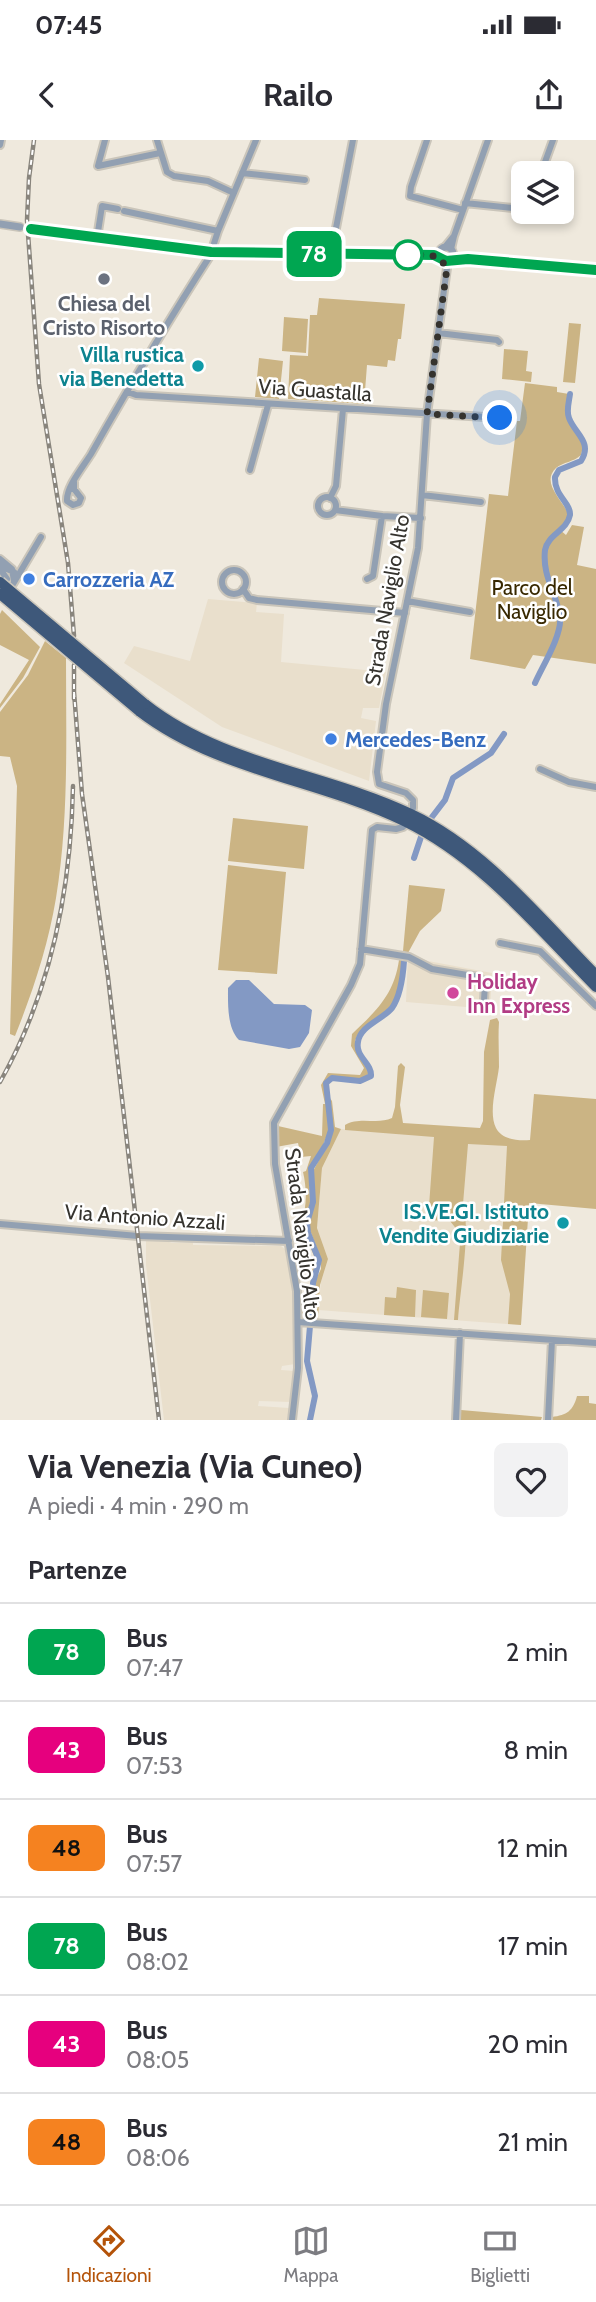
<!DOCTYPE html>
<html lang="it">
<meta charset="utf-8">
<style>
:root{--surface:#fff;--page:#f2f2f3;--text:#2b2b33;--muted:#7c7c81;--line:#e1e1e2;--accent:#b45309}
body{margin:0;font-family:Cabin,sans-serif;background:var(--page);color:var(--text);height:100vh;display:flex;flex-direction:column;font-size:26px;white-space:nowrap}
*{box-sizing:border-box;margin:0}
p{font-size:23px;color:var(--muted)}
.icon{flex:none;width:38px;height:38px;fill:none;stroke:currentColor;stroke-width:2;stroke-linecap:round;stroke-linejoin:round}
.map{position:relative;height:1280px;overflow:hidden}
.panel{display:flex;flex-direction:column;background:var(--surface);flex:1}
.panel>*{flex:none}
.badge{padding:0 14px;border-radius:10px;font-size:24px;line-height:46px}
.controls{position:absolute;left:511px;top:21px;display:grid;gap:14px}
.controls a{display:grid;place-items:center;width:63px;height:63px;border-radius:10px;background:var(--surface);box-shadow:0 4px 10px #0003;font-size:35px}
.you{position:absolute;width:35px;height:35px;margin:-18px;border:5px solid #fff;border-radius:50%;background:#1a73e8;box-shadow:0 0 0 10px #1a73e833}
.map>.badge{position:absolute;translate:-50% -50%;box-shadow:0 0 0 4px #fff}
h2{padding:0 28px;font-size:26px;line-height:63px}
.round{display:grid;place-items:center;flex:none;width:74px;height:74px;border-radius:10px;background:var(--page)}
.overview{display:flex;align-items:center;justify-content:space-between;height:119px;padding:0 28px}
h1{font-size:33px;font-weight:700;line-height:52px}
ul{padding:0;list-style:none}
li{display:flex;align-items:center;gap:21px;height:98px;padding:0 28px;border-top:2px solid var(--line)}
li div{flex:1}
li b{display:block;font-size:26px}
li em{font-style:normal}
li .badge{min-width:77px;font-weight:700;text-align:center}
.status{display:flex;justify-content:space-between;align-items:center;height:49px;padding:0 35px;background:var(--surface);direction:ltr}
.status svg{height:19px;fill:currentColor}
header{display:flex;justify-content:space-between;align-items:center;height:91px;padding:0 28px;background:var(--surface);font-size:32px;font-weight:700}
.dock{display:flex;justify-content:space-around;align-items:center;height:98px;border-top:2px solid var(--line);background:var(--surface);font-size:19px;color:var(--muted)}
.dock a{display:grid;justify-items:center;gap:4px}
.dock .selected{color:var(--accent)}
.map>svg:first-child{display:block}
.built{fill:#e9dfcc}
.green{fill:#cbb484}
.water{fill:#8399c4}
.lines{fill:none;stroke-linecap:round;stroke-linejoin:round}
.canal{stroke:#8399c4;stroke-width:6}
.minor-casing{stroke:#cac5ba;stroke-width:10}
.tertiary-casing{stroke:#cac5ba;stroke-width:10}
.trunk-casing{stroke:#cac5ba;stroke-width:13}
.minor{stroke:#92a0b2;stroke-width:6}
.tertiary{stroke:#92a0b2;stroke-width:7}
.trunk{stroke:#3e587a;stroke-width:10}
.rail-casing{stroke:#89857d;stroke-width:4.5}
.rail{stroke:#fff;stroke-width:2;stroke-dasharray:5;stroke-linecap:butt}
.trunk-bridge-casing{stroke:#cac5ba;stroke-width:13;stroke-linecap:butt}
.trunk-bridge{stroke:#3e587a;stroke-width:10}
.line-casing{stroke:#fff;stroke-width:16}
.line{stroke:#00a651;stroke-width:10}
.walk{stroke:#35332e;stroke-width:7;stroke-dasharray:0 12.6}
.stop-dot{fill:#fff;stroke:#00a651;stroke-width:3.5}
.worship-dot{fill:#6b7280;stroke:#fff;stroke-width:2.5}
.culture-dot{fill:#0f9aa8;stroke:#fff;stroke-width:2.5}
.shop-dot{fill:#3f7fe0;stroke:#fff;stroke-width:2.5}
.hotel-dot{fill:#d1479c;stroke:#fff;stroke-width:2.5}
.labels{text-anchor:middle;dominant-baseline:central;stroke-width:5;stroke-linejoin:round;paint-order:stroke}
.worship-label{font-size:21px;font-weight:bold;fill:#5b616d;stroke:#fff}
.culture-label{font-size:21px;font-weight:bold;fill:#0d838f;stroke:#fff;text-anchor:end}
.street-label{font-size:21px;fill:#35332e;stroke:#fff}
.shop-label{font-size:21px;font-weight:bold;fill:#366cbe;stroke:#fff;text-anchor:start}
.park-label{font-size:21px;fill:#382800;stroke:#fff}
.hotel-label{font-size:21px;font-weight:bold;fill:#b23c85;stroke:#fff;text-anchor:start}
</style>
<div class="status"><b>07:45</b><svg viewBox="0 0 49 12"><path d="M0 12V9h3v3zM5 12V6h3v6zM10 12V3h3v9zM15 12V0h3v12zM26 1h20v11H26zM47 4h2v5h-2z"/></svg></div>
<header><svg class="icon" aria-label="back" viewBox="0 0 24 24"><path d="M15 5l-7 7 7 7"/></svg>Railo<svg class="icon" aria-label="share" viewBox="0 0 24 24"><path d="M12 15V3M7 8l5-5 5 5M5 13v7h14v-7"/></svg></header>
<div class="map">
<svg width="596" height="1280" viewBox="0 0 596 1280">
<rect width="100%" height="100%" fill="#efe9dd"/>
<path class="built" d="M208,459l49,4 -1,9 28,2 -3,48 105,10 -7,36h-16l-2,10 15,3 -7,60 -147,-54 -98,-64 10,-17 56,15z
M408,813l20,8 64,12 -2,36 -84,-7z
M341,989l191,15 -11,181 -203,-15 3,-28 7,-23 -11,-31 5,-60z
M146,1100l20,1 6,2 21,-1v3l88,1 6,5 6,39 2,74 -13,2 -1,4 13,1 -3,31 -32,-1 -1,5 31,2 -1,12h-124l-18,-155z"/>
<path class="green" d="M319,158l86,6 -4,35h-3l-3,22 -7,-1 -1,7 -20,-2 -3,39 -76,-5 2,-44 18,1 2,-41h7z
M284,177l24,2 -2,34 -24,-2z
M569,183l12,1 -6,59 -12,-1z
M504,209l24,2 -2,20 6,1 -1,10 -29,-3z
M259,218l24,3 -4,38 -24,-2z
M525,243l32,4v5l12,2 -3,24 14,20 3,9 -2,8c-7,7 -18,7 -25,13 -16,15 8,33 12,46l-2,7 -7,8 7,6 6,-10 12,2 -7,38 19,4v95l-63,-9 -8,14 -55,-10 19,-165 19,2 9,-75h3z
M2,470l38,37 -17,31 -23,30v-4l29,-44 -29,-15v-31z
M45,501l21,17c0,80 3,161 -10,240 -8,48 -23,93 -41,138l-5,-2 7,-248 -7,-29 -10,-1v-44l28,-37z
M233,678l75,8 -4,43 -76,-8z
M228,725l58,7 -9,102 -59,-4z
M409,745l36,4 -4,22 -21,20 -12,22 -5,-2z
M399,820h3c-2,15 -2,31 -10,44 -9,14 -36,21 -37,40 0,11 11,20 14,30l-8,5 -29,-3 -8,8 6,44 -7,17 -14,23 1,35 -6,19 13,40 -7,27 -1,29 -4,1 -3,-7 2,1 3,-2 7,-55 -13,-32c6,-16 6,-35 2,-52l3,-1 5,-15 -10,1 -3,-14 -22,4 2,-21 44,10 1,-32h2l-4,-19 7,-12 32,2 4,-7 -13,-22 1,-12c24,-23 42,-39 47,-74z
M497,878l2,4c-1,15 0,30 0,45 -2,18 -11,45 -3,61 6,12 23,13 34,12l4,-46 62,5v110l-67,-6 -8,122 -13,-1 2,-30 -9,-34 6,-114 -39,-2 -5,60c8,25 -3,87 -5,116h-4l6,-77 -2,-12 -8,-10 -22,-1 6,-83 -89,-7v-5c15,-9 32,0 47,-7l3,-11 3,-41 3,-3 4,4 -5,38 3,18 77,5 3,-7 1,-69 6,-32z
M329,957l3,4 3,26 6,2 -19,39 -5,60 11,31 -8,26 -2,35h-5l3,-41 5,-10v-10l-13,-34 7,-22 -2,-32 16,-29 4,-13z
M397,1147l19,3 -1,27 -31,-2 1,-18 11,1z
M423,1150l26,3 -2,26 -26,-2z
M577,1256h12v7l7,1v16h-45l1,-3c15,-2 21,-6 25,-21z
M461,1270l81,7 -1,3h-81z"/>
<path class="water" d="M236,840h13l25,24 31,1 7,5 -3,23 -9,14 -11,2 -50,-9c-12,-12 -11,-36 -11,-52z"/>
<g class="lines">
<path class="canal" d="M535,543c7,-16 27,-48 25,-65 -3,-25 -18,-41 -15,-68 3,-16 22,-19 25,-35 1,-12 -16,-19 -15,-38l4,-7 22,-9c12,-19 -6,-27 -12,-43 -3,-7 0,-16 1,-24
M432,677l13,-17 8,-22 38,-25 13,-19
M414,718l7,-21
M311,1179l2,-36 6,-23 -11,-27 -1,-10 6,-21 -2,-34 16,-25 4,-13 -5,-47 6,-5 28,3 11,-5c1,-13 -16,-19 -13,-34 2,-16 24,-22 34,-34 9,-13 11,-32 12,-47
M310,1280l5,-24 -8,-35 3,-35"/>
<defs>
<path id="minor" d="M105,0l-7,26 62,-13
M157,0l10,32 7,4 34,5 26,12
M427,0l-16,47 -1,9 53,14
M0,5l1,-5
M242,33l63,7
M541,33l12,-33
M465,63l58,6
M124,71l94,20
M454,96l34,-96
M97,98l5,-32 16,3
M445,107l9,-11 -3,13
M331,114l22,-114
M438,193l59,7 2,2
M128,252l8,3 365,23
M250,330l18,-65
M74,342v7l7,9 -2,5 -6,2 -6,-4c-1,-14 16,-34 24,-47 38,-67 77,-133 119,-198l8,-25 38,-91
M422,355l59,7
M318 366a9 9 0 1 1 18 0a9 9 0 1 1-18 0Z
M330,358l6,-12 7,-77
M335,370l47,6 39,2
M0,419l12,10 2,12
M0,426l14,6
M0,429l7,10
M222 442a12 12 0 1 1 24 0a12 12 0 1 1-24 0Z
M367,439l6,-3 9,-60
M13,444l28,-47
M243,449l6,9 8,2 148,13
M407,461l63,11
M540,629l29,13 27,5
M413,668v-8l-7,-7 -27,-9 -2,-12 9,-68 32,-156 9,-134 20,-146
M500,803l40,8 56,55
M361,809l48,8 23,12 47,8 6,6 -1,18
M0,1084l138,12 151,5
M298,1182l298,21
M292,1280l6,-52 -1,-77 -22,-127 -1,-41 77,-138 9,-21 12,-134 5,-3 19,2 7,-2
M456,1280l4,-87
M548,1280l4,-80"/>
<path id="tertiary" d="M0,84l20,3
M31,89l180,23 223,3 6,3
M439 114a7 7 0 1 1 14 0a7 7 0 1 1-14 0Z
M451,120l19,-1 126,11"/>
<path id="trunk" d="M145,564c77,61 180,69 266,110 74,35 128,103 185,161
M139,571c78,60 178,68 265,110 77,37 133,106 192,166"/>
</defs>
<use href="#minor" class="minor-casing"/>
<use href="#tertiary" class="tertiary-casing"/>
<use href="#trunk" class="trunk-casing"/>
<use href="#minor" class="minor"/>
<use href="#tertiary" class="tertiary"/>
<use href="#trunk" class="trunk"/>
<defs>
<path id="rail" d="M34,0l-5,38 -2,42 12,164 29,179 6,73
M74,552l8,102 26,183 51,443
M74,559v-34
M0,942c51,-90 71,-193 73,-296"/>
</defs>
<use href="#rail" class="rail-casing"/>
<use href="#rail" class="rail"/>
<defs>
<path id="trunk-bridge" d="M0,442l145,122
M0,454l139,117"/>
</defs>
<use href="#trunk-bridge" class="trunk-bridge-casing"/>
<use href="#trunk-bridge" class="trunk-bridge"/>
</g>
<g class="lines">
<defs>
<path id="line" d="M31,89l180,23 223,3 12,6 22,-2 128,11"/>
</defs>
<use href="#line" class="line-casing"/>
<use href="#line" class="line"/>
<path class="walk" d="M408,115c16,1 27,-5 39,13l-20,146 73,4"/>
</g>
<circle class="stop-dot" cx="408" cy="115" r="14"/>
<circle class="worship-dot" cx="104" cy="139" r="7"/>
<g class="culture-dot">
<circle cx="198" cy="226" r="7"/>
<circle cx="563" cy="1083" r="7"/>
</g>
<g class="shop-dot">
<circle cx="29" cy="439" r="7"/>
<circle cx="331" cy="599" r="7"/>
</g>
<circle class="hotel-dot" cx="453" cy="853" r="7"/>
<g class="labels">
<g class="worship-label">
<text x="104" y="163">Chiesa del<tspan x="104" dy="24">Cristo Risorto</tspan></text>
</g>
<g class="culture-label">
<text x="184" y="214">Villa rustica<tspan x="184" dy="24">via Benedetta</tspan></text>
<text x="549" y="1071">IS.VE.GI. Istituto<tspan x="549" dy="24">Vendite Giudiziarie</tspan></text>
</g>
<g class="street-label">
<text transform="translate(315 250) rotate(4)">Via Guastalla</text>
<text transform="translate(387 460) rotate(-80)">Strada Naviglio Alto</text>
<text transform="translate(145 1077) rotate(4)">Via Antonio Azzali</text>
<text transform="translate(303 1094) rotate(83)">Strada Naviglio Alto</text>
</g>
<g class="shop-label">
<text x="43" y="439">Carrozzeria AZ</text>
<text x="345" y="599">Mercedes-Benz</text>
</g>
<g class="park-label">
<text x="532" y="447">Parco del<tspan x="532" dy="24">Naviglio</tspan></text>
</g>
<g class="hotel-label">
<text x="467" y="841">Holiday<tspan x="467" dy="24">Inn Express</tspan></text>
</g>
</g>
</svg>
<div class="controls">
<a><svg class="icon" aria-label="layers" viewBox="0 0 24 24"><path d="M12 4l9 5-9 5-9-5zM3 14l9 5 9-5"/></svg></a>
</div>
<div class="you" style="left:500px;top:278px"></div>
<b class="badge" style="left:314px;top:114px;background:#00a651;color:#fff">78</b>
</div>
<section class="panel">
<div class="overview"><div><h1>Via Venezia (Via Cuneo)</h1><p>A piedi · 4 min · 290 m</p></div><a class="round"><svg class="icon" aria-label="heart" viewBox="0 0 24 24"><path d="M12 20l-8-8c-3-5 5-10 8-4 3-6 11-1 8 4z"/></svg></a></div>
<h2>Partenze</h2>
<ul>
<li><span class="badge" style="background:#00a651;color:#fff">78</span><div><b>Bus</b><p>07:47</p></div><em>2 min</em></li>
<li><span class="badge" style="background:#e6007e;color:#fff">43</span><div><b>Bus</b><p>07:53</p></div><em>8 min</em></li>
<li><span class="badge" style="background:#f58220;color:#111">48</span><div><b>Bus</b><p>07:57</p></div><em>12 min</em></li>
<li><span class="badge" style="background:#00a651;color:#fff">78</span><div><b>Bus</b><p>08:02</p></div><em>17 min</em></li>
<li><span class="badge" style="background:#e6007e;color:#fff">43</span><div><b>Bus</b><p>08:05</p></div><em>20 min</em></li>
<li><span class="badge" style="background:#f58220;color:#111">48</span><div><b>Bus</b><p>08:06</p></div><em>21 min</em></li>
</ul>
</section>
<nav class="dock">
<a class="selected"><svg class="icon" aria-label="directions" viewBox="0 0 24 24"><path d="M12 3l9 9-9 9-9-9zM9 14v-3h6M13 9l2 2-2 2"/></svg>Indicazioni</a>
<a><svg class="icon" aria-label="map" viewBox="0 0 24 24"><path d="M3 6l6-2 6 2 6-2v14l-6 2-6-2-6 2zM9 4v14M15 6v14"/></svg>Mappa</a>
<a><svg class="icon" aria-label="tickets" viewBox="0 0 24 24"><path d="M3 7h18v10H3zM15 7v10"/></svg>Biglietti</a>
</nav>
